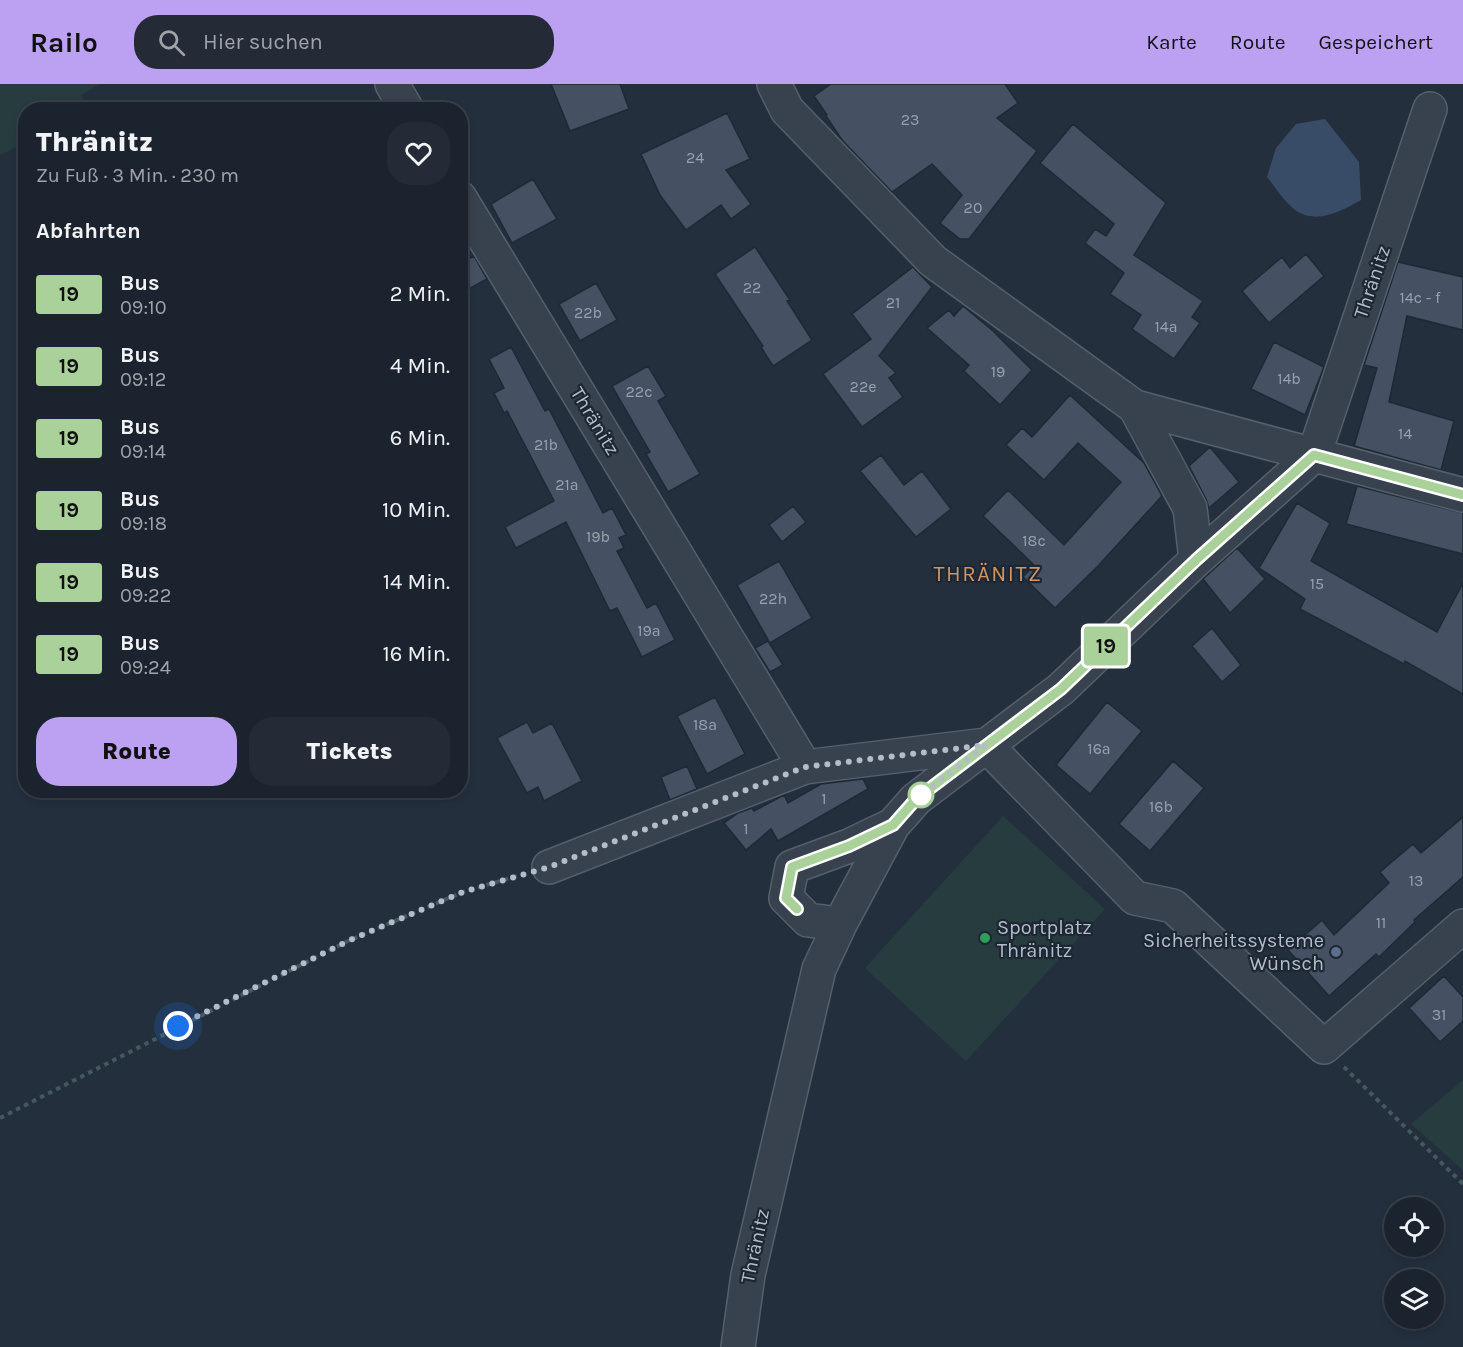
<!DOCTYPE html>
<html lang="de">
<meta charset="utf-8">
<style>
:root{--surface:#1b232e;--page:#242b36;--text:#f1f3f6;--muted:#a0a4aa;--line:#39404a;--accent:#bca0f2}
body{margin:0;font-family:Karla,sans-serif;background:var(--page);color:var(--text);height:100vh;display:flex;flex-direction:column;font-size:22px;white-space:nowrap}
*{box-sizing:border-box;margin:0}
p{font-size:20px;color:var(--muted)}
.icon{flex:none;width:33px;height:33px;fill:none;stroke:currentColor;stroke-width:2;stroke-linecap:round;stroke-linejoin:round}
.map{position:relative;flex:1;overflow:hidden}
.drawer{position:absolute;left:18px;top:18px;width:450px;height:696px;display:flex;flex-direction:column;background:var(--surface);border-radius:24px;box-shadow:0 3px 9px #0003,0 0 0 2px var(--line)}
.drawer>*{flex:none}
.badge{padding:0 12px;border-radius:4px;font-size:21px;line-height:39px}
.controls{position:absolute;left:1384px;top:1113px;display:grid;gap:12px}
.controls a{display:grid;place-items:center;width:60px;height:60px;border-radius:50%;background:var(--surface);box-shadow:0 3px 9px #0003,0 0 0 2px var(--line);font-size:30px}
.you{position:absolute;width:30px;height:30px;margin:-15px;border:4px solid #fff;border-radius:50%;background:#1a73e8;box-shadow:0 0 0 9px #1a73e833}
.map>.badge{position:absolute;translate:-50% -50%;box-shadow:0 0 0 3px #fff}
h2{padding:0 18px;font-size:22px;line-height:54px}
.round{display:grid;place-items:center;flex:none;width:63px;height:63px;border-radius:24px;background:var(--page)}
.summary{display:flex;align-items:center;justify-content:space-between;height:102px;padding:0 18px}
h1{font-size:28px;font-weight:800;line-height:45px}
.primary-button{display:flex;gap:12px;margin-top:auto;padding:12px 18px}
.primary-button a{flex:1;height:69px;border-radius:24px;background:var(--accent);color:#111;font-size:24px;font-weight:800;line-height:69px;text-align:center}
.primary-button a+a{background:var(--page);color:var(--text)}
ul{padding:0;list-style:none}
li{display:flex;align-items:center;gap:18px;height:72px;padding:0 18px}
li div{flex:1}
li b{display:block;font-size:22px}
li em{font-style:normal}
li .badge{min-width:66px;font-weight:700;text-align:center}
header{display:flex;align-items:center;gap:36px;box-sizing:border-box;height:84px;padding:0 30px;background:var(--accent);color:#111}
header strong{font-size:28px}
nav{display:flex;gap:33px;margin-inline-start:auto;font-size:21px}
.search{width:420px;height:54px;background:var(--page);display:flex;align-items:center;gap:15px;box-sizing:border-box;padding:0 21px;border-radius:24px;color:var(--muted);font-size:22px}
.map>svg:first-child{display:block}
.green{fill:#263c3f}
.water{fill:#394c67}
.building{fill:#455162;stroke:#1f2835;stroke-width:1.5}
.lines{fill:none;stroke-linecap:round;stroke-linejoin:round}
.minor-casing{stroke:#565f6c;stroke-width:36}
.path{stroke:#44595c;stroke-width:4;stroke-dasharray:4.5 4.5;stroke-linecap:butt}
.minor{stroke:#38414e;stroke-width:33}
.line-casing{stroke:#fff;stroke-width:14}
.line{stroke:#aad19a;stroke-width:9}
.walk{stroke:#b4bcc9;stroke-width:6;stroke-dasharray:0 10.8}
.stop-dot{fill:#fff;stroke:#aad19a;stroke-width:3}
.leisure-dot{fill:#2e9e5b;stroke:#1d2633;stroke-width:2}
.service-dot{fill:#5c6f8a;stroke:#1d2633;stroke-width:2}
.labels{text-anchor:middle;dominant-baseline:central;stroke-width:4.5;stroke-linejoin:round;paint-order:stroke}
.number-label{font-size:16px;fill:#98a1af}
.street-label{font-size:20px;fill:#b4bcc9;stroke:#1d2633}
.poi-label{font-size:20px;fill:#b4bcc9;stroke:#1d2633;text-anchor:start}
.quarter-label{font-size:22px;letter-spacing:1.5px;fill:#d59563;stroke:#1d2633}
</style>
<header>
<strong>Railo</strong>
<div class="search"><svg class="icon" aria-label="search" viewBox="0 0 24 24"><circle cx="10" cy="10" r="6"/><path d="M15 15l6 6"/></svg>Hier suchen</div>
<nav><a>Karte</a><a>Route</a><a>Gespeichert</a></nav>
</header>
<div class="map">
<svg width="1463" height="1263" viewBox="0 0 1463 1263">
<rect width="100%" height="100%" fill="#242f3e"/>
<path class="green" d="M0,0h100l-19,11 9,14 -64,1 -1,33 -25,12z
M1003,732l102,93 -139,152 -101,-93z
M1463,996v90l-52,-46z"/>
<path class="water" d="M1325,35l34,43 2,38c-18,10 -42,24 -63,12 -11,-6 -22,-24 -31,-35l9,-29 20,-24z"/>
<path class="building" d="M551,0h69l9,25 -59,22z
M831,0h174l13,19 -21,15 40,33 -68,88h-9l-20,-16 22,-28 -30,-31 -40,28 -50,-52 -16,-24 1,-1 -13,-19z
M727,29l23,46 -24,11 25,34 -20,15 -10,-14 -35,25 -26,-35 -19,-41z
M1073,40l93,79 -32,52 69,46 -11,16 8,6 -26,36 -42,-30 9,-14 -31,-21 14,-21 -39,-30 10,-14 11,7 8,-12 -74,-61z
M533,95l24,40 -45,24 -21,-39z
M755,163l35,53 -3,1 25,39 -39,26 -12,-19 2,-1 -48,-72z
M1306,170l18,22 -55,47 -27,-32 40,-34 8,11z
M474,172l13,23 -20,11 -7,-11v-16z
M1398,178l65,15v53l-56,-14 -18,86 65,19 -13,49 -87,-24 23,-78 -13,-3z
M913,183l19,20 -53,69 17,17 -7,5 14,19 -41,30 -39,-53 48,-35 -19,-25z
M596,199l21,37 -37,21 -21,-37z
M963,222l29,24 40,40 -32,35 -36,-34 5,-6 -42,-37 22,-18 5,6z
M1274,258l50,25 -19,48 -54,-26z
M511,263l34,64 4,-2 54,104 9,-5 14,27 -7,3 5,10 -7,3 30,57 9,-5 19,37 -33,17 -25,-49 -7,3 -44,-89 -50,26 -11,-21 49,-26 -47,-90 -3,2 -10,-20 10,-5 -15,-29z
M648,282l18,30 -8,5 42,73 -32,18 -22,-38 4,-2 -38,-66z
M1070,311l74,68 18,33 -64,70 -43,42 -32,-31 11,-12 -51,-49 25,-26 56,55 57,-63 -43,-39 -34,37 -38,-35 16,-17 10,9z
M1210,363l29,35 -30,26 -3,-9 -17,-33z
M881,371l23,30 18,-14 29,38 -35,28 -56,-66z
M1357,402l106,27v41l-117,-30z
M1297,419l33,20 -19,38 126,71 26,-49v111l-58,-33 -1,3 -104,-55 5,-10 -46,-31z
M793,422l13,16 -24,20 -13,-17z
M1237,464l28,31 -35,34 -27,-34z
M779,477l33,57 -42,25 -33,-58z
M1212,544l29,37 -19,17 -30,-36z
M768,557l15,24 -13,7 -15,-24z
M715,613l30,57 -38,20 -30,-58z
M1107,618l35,29 -52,63 -34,-29z
M527,638l6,11 19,-10 30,58 -38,20 -6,-14 -11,6 -30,-55z
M1173,677l31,27 -54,63 -31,-27z
M687,682l10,23 -27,11 -9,-23z
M863,695l5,10 -90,52 -7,-12 -25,21 -22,-27 14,-10 14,-5 2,3 30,-16 4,8 33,-19z
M1463,733v60l-49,43 1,2 -36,35 -3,-3 -47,42 -41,-46 34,-30 12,15 55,-52 -9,-11 33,-28 8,9z
M1444,892l19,21v24l-23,21 -31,-34z"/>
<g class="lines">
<defs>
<path id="minor" d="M392,0l15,26
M774,0l13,26 146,151 202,146 328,88
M460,114l345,569
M1135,323l55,101 6,52
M549,783l256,-100 181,-22 149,153 38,8 151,141 139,-121
M840,840l-32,-4 -22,-22 6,-31 57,-21 44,-21
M738,1263l10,-72 71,-306 21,-45 53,-99 23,-26 145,-110 135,-129 118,-105 116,-346"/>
</defs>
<use href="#minor" class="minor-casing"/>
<path class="path" d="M1344,983l119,117
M0,1034l348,-177 115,-49 57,-17"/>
<use href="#minor" class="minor"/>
</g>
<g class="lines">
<defs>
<path id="line" d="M797,825l-11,-11 6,-31 57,-21 44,-21 23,-26 145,-110 135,-129 118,-105 149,40"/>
</defs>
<use href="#line" class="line-casing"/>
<use href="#line" class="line"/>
<path class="walk" d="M178,942l170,-85 115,-49 86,-25 256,-100 181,-22 -70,54 5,-4"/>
</g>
<circle class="stop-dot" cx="921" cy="711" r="12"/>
<circle class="leisure-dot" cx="985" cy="854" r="6"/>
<circle class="service-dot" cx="1336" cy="868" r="6"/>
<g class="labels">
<g class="number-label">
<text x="910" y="35">23</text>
<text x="695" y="73">24</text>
<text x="973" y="123">20</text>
<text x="752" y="203">22</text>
<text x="1420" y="213">14c - f</text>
<text x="893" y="218">21</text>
<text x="588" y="228">22b</text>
<text x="1166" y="242">14a</text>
<text x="998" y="287">19</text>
<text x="1289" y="294">14b</text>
<text x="863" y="302">22e</text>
<text x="639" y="307">22c</text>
<text x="1405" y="349">14</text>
<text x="546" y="360">21b</text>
<text x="567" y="400">21a</text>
<text x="598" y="452">19b</text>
<text x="1034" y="456">18c</text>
<text x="1317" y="499">15</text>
<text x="773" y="514">22h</text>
<text x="649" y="546">19a</text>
<text x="705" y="640">18a</text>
<text x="1099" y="664">16a</text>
<text x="824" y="714">1</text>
<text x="1161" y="722">16b</text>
<text x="746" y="744">1</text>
<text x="1416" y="796">13</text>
<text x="1381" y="838">11</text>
<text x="1439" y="930">31</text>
</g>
<g class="street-label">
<text transform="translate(1372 198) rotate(-71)">Thränitz</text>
<text transform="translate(595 337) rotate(59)">Thränitz</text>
<text transform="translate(755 1162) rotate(-78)">Thränitz</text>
</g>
<g class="poi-label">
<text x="997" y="843">Sportplatz<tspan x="997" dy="23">Thränitz</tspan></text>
<text x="1324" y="856" text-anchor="end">Sicherheitssysteme<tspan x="1324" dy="23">Wünsch</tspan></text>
</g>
<g class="quarter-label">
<text x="988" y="490">THRÄNITZ</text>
</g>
</g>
</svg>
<div class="controls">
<a><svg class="icon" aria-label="locate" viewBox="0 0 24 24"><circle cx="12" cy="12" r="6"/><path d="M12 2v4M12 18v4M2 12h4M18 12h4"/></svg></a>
<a><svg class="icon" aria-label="layers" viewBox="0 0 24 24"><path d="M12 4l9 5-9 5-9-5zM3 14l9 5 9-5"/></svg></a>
</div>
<div class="you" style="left:178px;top:942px"></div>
<b class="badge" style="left:1106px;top:562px;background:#aad19a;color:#111">19</b>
<section class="drawer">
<div class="summary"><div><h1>Thränitz</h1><p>Zu Fuß · 3 Min. · 230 m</p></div><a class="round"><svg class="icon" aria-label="heart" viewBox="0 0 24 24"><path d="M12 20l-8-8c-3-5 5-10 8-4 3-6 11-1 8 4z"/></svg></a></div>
<h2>Abfahrten</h2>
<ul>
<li><span class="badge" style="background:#aad19a;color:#111">19</span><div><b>Bus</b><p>09:10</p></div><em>2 Min.</em></li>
<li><span class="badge" style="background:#aad19a;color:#111">19</span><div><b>Bus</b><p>09:12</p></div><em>4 Min.</em></li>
<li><span class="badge" style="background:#aad19a;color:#111">19</span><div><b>Bus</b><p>09:14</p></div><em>6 Min.</em></li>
<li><span class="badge" style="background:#aad19a;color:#111">19</span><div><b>Bus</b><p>09:18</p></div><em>10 Min.</em></li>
<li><span class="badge" style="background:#aad19a;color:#111">19</span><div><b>Bus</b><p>09:22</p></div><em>14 Min.</em></li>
<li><span class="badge" style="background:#aad19a;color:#111">19</span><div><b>Bus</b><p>09:24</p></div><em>16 Min.</em></li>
</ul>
<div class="primary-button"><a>Route</a><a>Tickets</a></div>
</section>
</div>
